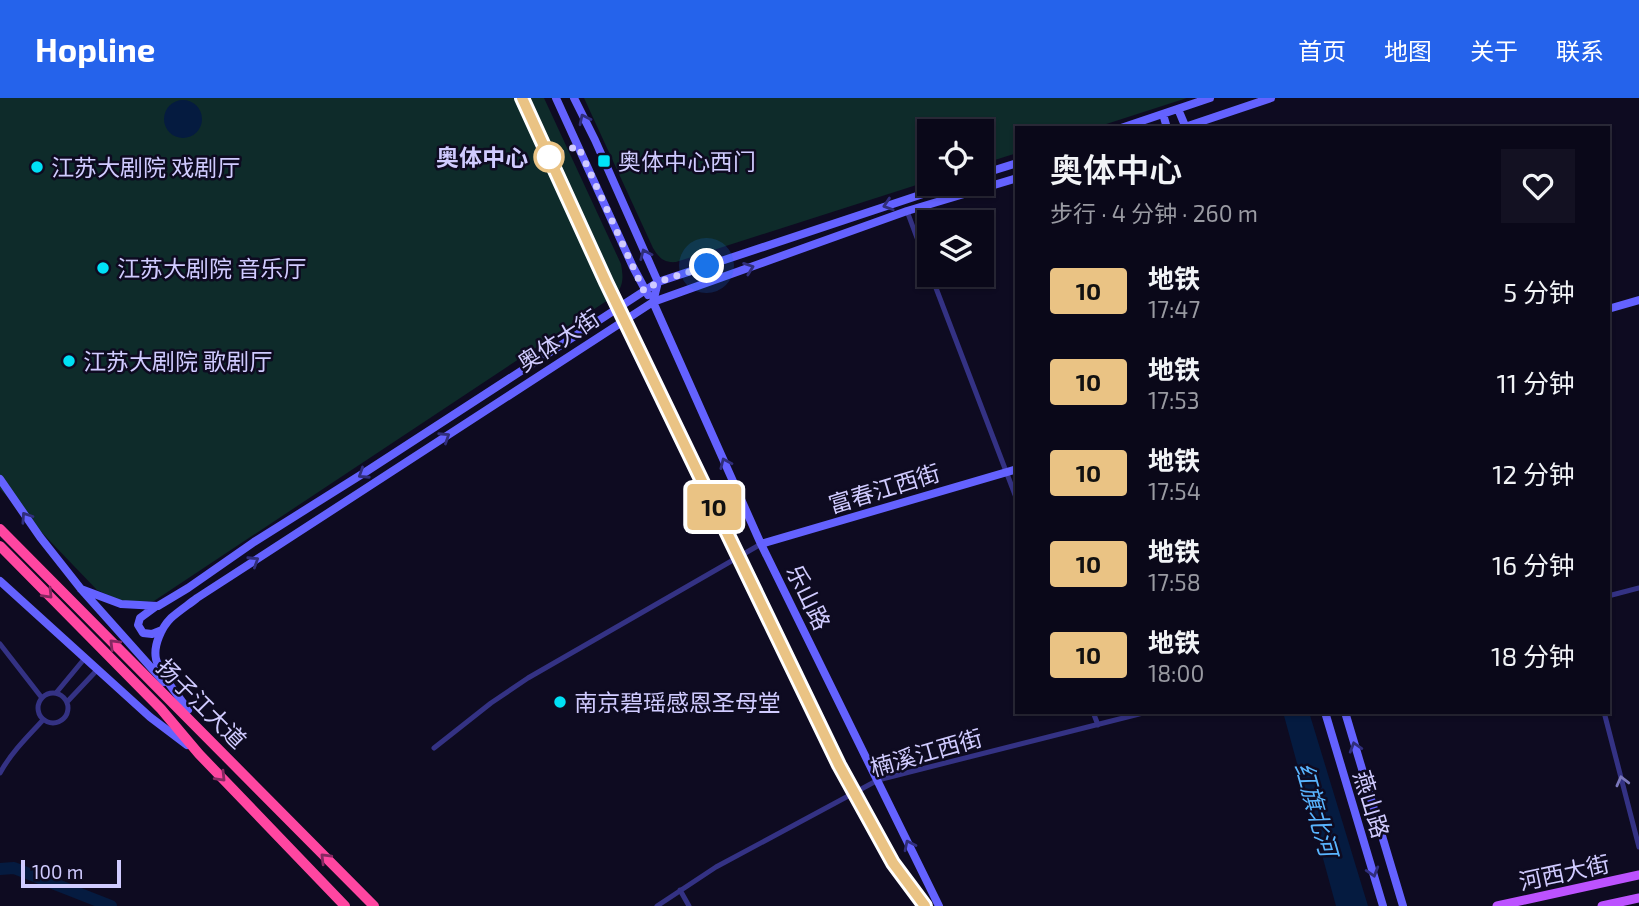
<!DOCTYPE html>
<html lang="zh">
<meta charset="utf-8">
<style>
:root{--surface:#0a0819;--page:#131122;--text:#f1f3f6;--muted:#999aa2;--line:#2a2938;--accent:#2563eb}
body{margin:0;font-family:"Exo 2","Noto Sans SC",sans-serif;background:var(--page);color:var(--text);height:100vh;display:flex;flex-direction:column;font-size:26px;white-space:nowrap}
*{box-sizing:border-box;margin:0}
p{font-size:23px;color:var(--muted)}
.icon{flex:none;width:38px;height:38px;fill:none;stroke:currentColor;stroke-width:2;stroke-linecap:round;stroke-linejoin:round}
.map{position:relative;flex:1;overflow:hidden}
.drawer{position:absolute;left:1015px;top:28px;width:595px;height:588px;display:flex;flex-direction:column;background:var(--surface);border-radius:0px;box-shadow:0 2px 5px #0004,0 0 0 2px var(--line)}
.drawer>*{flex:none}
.badge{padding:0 14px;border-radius:5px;font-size:24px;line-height:46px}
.controls{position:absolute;left:917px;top:21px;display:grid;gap:14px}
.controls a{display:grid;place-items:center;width:77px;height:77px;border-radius:0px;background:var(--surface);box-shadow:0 2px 5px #0004,0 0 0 2px var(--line);font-size:35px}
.scale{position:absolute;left:21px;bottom:18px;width:100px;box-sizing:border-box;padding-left:7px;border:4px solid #d0cbff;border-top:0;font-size:19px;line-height:24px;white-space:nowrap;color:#d0cbff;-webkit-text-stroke:5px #0e0b21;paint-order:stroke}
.you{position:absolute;width:35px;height:35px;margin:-18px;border:5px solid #fff;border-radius:50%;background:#1a73e8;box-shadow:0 0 0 10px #1a73e833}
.map>.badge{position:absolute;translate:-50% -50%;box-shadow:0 0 0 4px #fff}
.round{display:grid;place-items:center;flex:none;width:74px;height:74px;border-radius:0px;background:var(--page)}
.headline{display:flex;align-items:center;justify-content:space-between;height:119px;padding:0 35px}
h1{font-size:33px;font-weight:600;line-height:52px}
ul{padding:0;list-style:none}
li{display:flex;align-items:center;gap:21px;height:91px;padding:0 35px}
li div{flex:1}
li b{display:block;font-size:26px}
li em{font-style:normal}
li .badge{min-width:77px;font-weight:700;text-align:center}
header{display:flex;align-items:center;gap:42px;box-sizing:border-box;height:98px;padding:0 35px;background:var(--accent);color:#fff}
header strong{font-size:33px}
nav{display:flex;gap:38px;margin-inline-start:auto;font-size:24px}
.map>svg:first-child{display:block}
.green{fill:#0e2b2a}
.water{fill:#051b40}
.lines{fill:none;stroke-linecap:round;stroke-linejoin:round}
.river{stroke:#051b40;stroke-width:12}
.street{stroke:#343284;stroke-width:5}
.secondary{stroke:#6462ff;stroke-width:8}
.primary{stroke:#bc52ff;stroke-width:9}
.highway{stroke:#ff46a1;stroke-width:10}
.oneway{stroke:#302e7a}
.oneway2{stroke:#862861}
.oneway3{stroke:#7a77bb}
.line-casing{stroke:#fff;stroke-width:16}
.line{stroke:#eac384;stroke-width:10}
.walk{stroke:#d0cbff;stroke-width:7;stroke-dasharray:0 12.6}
.stop-dot{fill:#fff;stroke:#eac384;stroke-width:3.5}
.poi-dot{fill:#00e1f6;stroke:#0e0b21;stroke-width:2.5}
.labels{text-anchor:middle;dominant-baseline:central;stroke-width:5;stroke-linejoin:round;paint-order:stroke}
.stop-label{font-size:23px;font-weight:bold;fill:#d0cbff;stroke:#0e0b21;text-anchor:end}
.poi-label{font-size:23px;fill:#d0cbff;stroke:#0e0b21;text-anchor:start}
.street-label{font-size:23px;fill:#d0cbff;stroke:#0e0b21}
.water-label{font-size:24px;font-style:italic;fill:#59b5ff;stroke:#0e0b21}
</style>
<header>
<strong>Hopline</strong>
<nav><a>首页</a><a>地图</a><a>关于</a><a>联系</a></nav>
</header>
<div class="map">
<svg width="1639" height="808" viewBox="0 0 1639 808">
<rect width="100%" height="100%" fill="#0e0b21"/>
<path class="green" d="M0,0h544l77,166c2,12 3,19 -4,30l-463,307 -18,1 -17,-2 -22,-10 -97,-101z
M584,0h603l-93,30h-77v25l-35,11v-33h-53v50l-253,81c-12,1 -17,-4 -23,-14z"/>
<path class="water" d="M164 21a19 19 0 1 1 38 0a19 19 0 1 1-38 0Z
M1283,614h26l59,194h-32z"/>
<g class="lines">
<path class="river" d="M0,771l14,-1 97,38"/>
<path class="street" d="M907,113l22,59
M931,177l86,225
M1608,498l31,-8
M0,546l42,54
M38 610a15 15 0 1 1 30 0a15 15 0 1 1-30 0Z
M56,595l29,-35
M67,604l31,-33
M1093,614l5,13
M1604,614l35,135
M434,650l57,-45 37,-25 233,-134
M0,675c11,-20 27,-36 43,-53
M680,792l9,16
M657,808l59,-39 162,-87 269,-68"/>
<path class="secondary" d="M556,0l77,169 15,28
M574,0l21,42 63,142 -5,20 108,242 178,362
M1178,11l8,19
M1163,16l4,14
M1121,30l89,-30
M1182,30l89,-30
M982,76l35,-11
M1608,211l31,-9
M0,381l40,58 41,52 83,93
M761,446l256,-75
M0,483l150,136 37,28
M81,491l40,15 37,2 30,-18 66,-46 113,-71 291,-189 295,-98
M155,509l-15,11 -2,7 5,8 9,1 10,-4
M188,612c-9,-14 -28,-35 -32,-51 -3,-14 6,-32 15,-41 8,-7 17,-13 26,-20l456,-296 254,-91 110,-33
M1325,614l58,194
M1345,614l58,194"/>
<path class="primary" d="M1497,808l142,-31
M1602,808l37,-8"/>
<path class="highway" d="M0,431l374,377
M0,448l161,163 38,45 146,152"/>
</g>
<defs><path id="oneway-chevron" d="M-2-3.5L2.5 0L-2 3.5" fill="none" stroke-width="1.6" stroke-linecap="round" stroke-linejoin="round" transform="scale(1.75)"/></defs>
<g class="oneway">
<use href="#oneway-chevron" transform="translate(584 21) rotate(-116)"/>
<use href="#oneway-chevron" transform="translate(888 107) rotate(162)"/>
<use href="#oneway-chevron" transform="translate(645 156) rotate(-114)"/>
<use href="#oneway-chevron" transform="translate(749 170) rotate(-20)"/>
<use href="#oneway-chevron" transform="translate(445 339) rotate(-33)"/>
<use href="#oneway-chevron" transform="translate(725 365) rotate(-114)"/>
<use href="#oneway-chevron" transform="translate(363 376) rotate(147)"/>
<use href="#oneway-chevron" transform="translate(26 419) rotate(-124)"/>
<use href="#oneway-chevron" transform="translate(254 463) rotate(-33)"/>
<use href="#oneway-chevron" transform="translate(1355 649) rotate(-107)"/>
<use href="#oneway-chevron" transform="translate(909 747) rotate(-116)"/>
<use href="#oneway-chevron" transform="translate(1373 774) rotate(73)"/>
</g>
<g class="oneway2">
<use href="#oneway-chevron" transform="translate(48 496) rotate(46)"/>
<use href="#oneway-chevron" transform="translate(114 546) rotate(-135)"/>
<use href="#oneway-chevron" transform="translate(221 679) rotate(46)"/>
<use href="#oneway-chevron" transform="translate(325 760) rotate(-135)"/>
</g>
<use class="oneway3" href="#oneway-chevron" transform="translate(1622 683) rotate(-104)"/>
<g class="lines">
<defs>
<path id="line" d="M522,0l84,184 233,483 54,98 32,43"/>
</defs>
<use href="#line" class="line-casing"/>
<use href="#line" class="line"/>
<path class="walk" d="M549,59l29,-11 66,145 14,-9 49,-16"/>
</g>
<circle class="stop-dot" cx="549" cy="59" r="14"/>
<g class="poi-dot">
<rect x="597" y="56" width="14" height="14" rx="3.5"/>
<circle cx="37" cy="69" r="7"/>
<circle cx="103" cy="170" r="7"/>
<circle cx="69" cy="263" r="7"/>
<circle cx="560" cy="604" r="7"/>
</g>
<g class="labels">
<g class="stop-label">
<text x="528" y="59">奥体中心</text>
</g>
<g class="poi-label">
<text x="618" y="63">奥体中心西门</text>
<text x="51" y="69">江苏大剧院 戏剧厅</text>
<text x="117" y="170">江苏大剧院 音乐厅</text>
<text x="83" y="263">江苏大剧院 歌剧厅</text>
<text x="574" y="604">南京碧瑶感恩圣母堂</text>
</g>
<g class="street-label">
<text transform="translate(558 242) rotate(-33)">奥体大街</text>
<text transform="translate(884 390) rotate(-17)">富春江西街</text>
<text transform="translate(809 499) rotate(64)">乐山路</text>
<text transform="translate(202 605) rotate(45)">扬子江大道</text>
<text transform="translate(926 654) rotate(-16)">楠溪江西街</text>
<text transform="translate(1372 706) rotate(73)">燕山路</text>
<text transform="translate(1564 774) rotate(-12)">河西大街</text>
</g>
<g class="water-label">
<text transform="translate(1317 711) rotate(74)">红旗北河</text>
</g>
</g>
</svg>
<div class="controls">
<a><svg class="icon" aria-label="locate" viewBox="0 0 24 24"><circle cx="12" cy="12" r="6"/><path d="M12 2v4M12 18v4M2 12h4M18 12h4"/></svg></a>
<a><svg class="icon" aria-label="layers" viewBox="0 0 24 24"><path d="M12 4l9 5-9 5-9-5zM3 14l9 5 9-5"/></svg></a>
</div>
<div class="scale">100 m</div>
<div class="you" style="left:707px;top:168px"></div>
<b class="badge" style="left:714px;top:409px;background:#eac384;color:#111">10</b>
<section class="drawer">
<div class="headline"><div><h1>奥体中心</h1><p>步行 · 4 分钟 · 260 m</p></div><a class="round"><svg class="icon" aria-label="heart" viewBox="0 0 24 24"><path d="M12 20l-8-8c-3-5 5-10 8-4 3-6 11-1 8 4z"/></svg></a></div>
<ul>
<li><span class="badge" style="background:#eac384;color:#111">10</span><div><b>地铁</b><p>17:47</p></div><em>5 分钟</em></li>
<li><span class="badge" style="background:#eac384;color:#111">10</span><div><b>地铁</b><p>17:53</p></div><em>11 分钟</em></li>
<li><span class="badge" style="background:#eac384;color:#111">10</span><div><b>地铁</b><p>17:54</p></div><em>12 分钟</em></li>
<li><span class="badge" style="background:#eac384;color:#111">10</span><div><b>地铁</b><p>17:58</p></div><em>16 分钟</em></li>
<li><span class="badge" style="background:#eac384;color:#111">10</span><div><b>地铁</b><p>18:00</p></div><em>18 分钟</em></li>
</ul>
</section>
</div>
